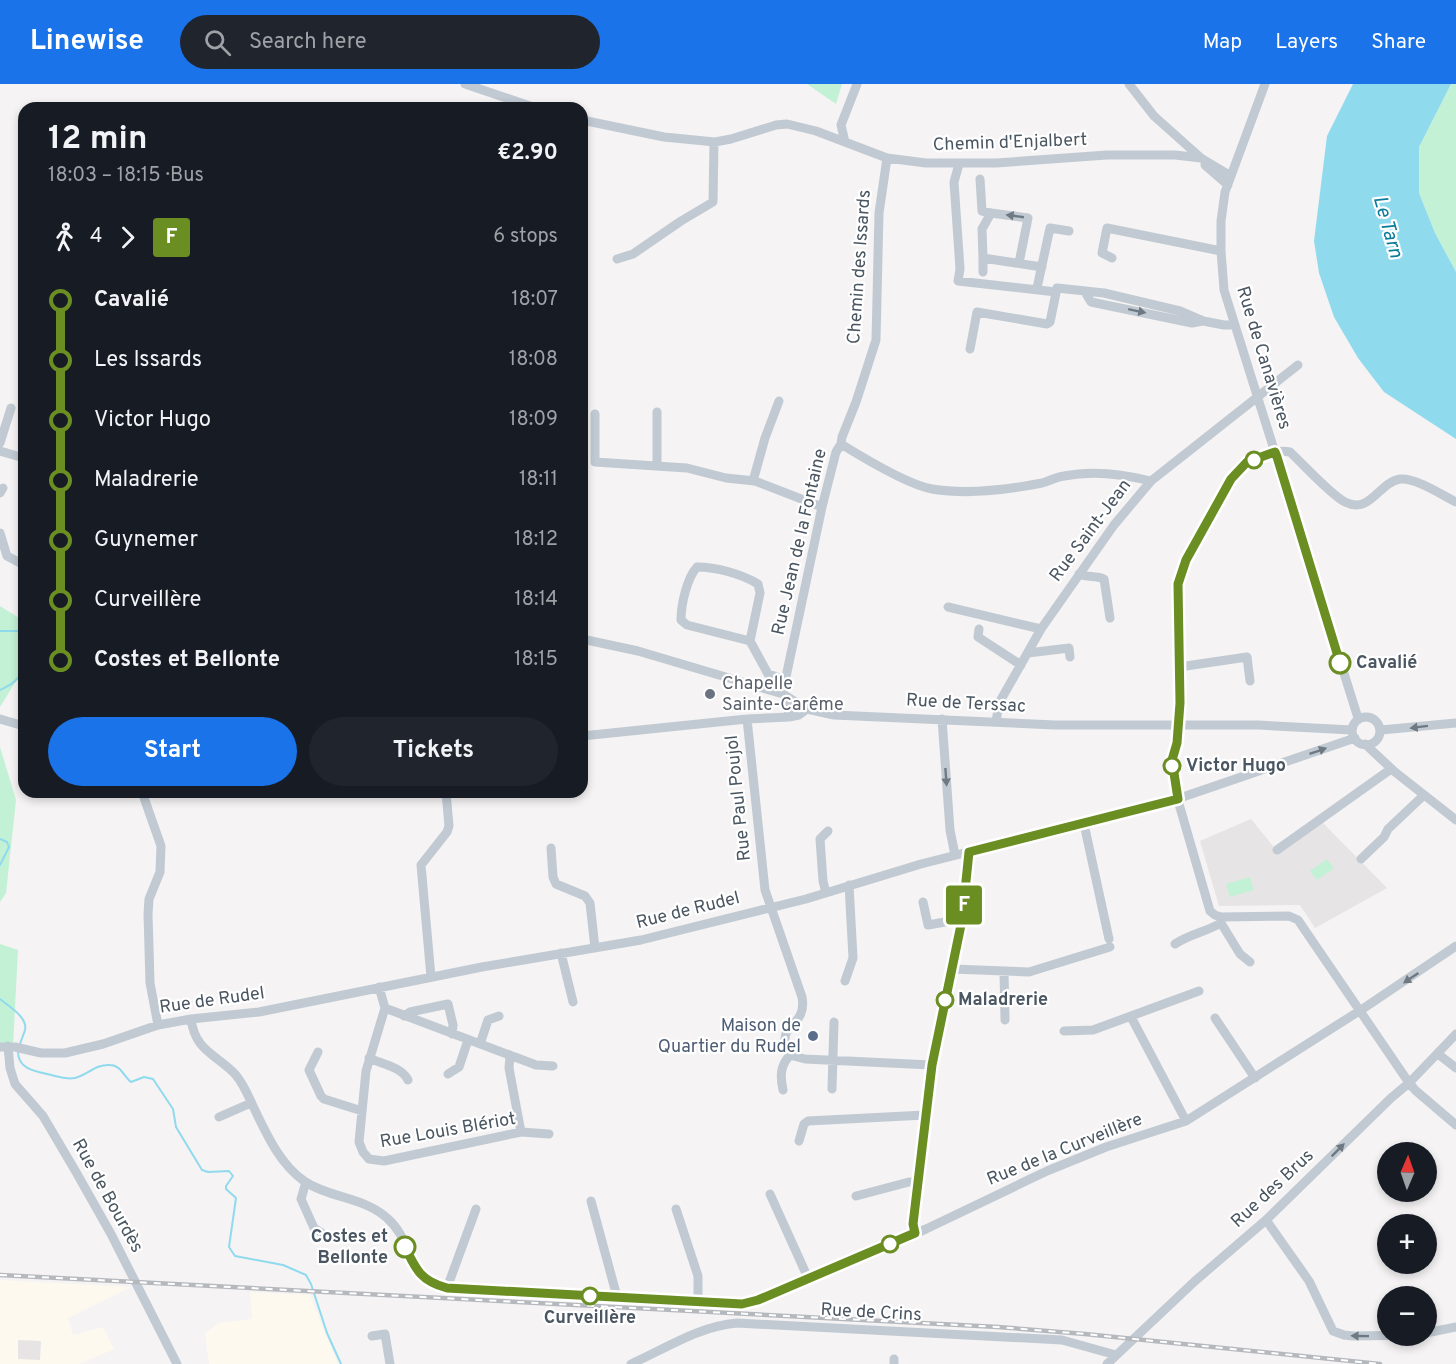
<!DOCTYPE html>
<meta charset="utf-8">
<style>
:root{--surface:#171b24;--page:#20242c;--text:#f1f3f6;--muted:#9ea1a6;--accent:#1a73e8}
body{margin:0;font-family:Overpass,sans-serif;background:var(--page);color:var(--text);height:100vh;display:flex;flex-direction:column;font-size:22px;white-space:nowrap}
*{box-sizing:border-box;margin:0}
p{font-size:20px;color:var(--muted)}
.icon{flex:none;width:33px;height:33px;fill:none;stroke:currentColor;stroke-width:2;stroke-linecap:round;stroke-linejoin:round}
.map{position:relative;flex:1;overflow:hidden}
.details{position:absolute;left:18px;top:18px;width:570px;height:696px;display:flex;flex-direction:column;background:var(--surface);border-radius:18px;box-shadow:0 3px 9px #0003}
.details>*{flex:none}
.badge{padding:0 12px;border-radius:4px;font-size:21px;line-height:39px}
.needle{width:39px;rotate:2deg}
.tools{position:absolute;left:1377px;top:1058px;display:grid;gap:12px}
.tools a{display:grid;place-items:center;width:60px;height:60px;border-radius:50%;background:var(--surface);box-shadow:0 3px 9px #0003;font-size:30px}
.map>.badge{position:absolute;translate:-50% -50%;box-shadow:0 0 0 3px #fff}
.legs{display:flex;align-items:center;gap:9px;height:66px;padding:0 30px;font-size:20px}
.legs p{margin-inline-start:auto}
.overview{display:flex;align-items:center;justify-content:space-between;height:102px;padding:0 30px}
h1{font-size:33px;font-weight:700;line-height:45px}
.primary-button{display:flex;gap:12px;margin-top:auto;padding:12px 30px}
.primary-button a{flex:1;height:69px;border-radius:36px;background:var(--accent);color:#fff;font-size:24px;font-weight:700;line-height:69px;text-align:center}
.primary-button a+a{background:var(--page);color:var(--text)}
ul{padding:0 30px;list-style:none}
li{display:flex;align-items:center;gap:21px;height:60px;font-size:22px}
li i{display:grid;place-items:center;width:9px;height:100%;margin:0 8px;background:currentColor}
li i::after{content:'';width:15px;height:15px;margin:-8px;border:4px solid;border-radius:50%;background:var(--surface)}
li p{margin-inline-start:auto}
li:first-child i{background:linear-gradient(#0000 50%,currentColor 0)}
li:last-child i{background:linear-gradient(currentColor 50%,#0000 0)}
header{display:flex;align-items:center;gap:36px;box-sizing:border-box;height:84px;padding:0 30px;background:var(--accent);color:#fff}
header strong{font-size:28px}
nav{display:flex;gap:33px;margin-inline-start:auto;font-size:21px}
.search{width:420px;height:54px;background:var(--page);display:flex;align-items:center;gap:15px;box-sizing:border-box;padding:0 21px;border-radius:33px;color:var(--muted);font-size:22px}
.map>svg:first-child{display:block}
.commercial{fill:#fdf9ef}
.education{fill:#e6e4e5}
.green{fill:#c3f1d5}
.water{fill:#90daee}
.lines{fill:none;stroke-linecap:round;stroke-linejoin:round}
.stream{stroke:#90daee;stroke-width:2}
.minor{stroke:#c1cad2;stroke-width:9}
.rail-casing{stroke:#b5b8bd;stroke-width:4.5}
.rail{stroke:#fff;stroke-width:2;stroke-dasharray:7;stroke-linecap:butt}
.oneway{fill:#6e7983}
.line-1-casing{stroke:#fff;stroke-width:14}
.line-1{stroke:#6b8e23;stroke-width:9}
.stop-1-dot{fill:#fff;stroke:#6b8e23;stroke-width:3}
.worship-dot{fill:#6b7280;stroke:#fff;stroke-width:2}
.service-dot{fill:#5c6f8a;stroke:#fff;stroke-width:2}
.labels{text-anchor:middle;dominant-baseline:central;stroke-width:4.5;stroke-linejoin:round;paint-order:stroke}
.street-label{font-size:18px;fill:#4a5661;stroke:#fff}
.stop-label{font-size:18px;font-weight:bold;fill:#4a5661;stroke:#fff;text-anchor:start}
.worship-label{font-size:18px;fill:#5b616d;stroke:#fff;text-anchor:start}
.service-label{font-size:18px;fill:#4e5e75;stroke:#fff;text-anchor:end}
.water-label{font-size:20px;font-style:italic;fill:#0c7c9b;stroke:#fff}
</style>
<header>
<strong>Linewise</strong>
<div class="search"><svg class="icon" aria-label="search" viewBox="0 0 24 24"><circle cx="10" cy="10" r="6"/><path d="M15 15l6 6"/></svg>Search here</div>
<nav><a>Map</a><a>Layers</a><a>Share</a></nav>
</header>
<div class="map">
<svg width="1456" height="1280" viewBox="0 0 1456 1280">
<rect width="100%" height="100%" fill="#f5f3f3"/>
<path class="commercial" d="M0,1196l131,7 -63,31 5,17 30,-8 11,22 -35,15h-79z
M250,1208l60,3 28,69h-129l-4,-30 13,-11 34,-4z"/>
<path class="education" d="M1251,735l27,33 44,-30 65,66 -72,40 -15,-23 -81,1 -19,-65z
M18,1256l23,1 -1,19 -22,-1z"/>
<path class="green" d="M807,0h35l-6,20z
M1451,0h5v188l-21,-39 -16,-40v-46z
M0,522l24,15v47l-24,39z
M0,663l16,53 -10,93 -6,9z
M1327,775l7,9 -17,12 -7,-9z
M1250,793l4,13 -24,7 -4,-13z
M0,860l18,6 -5,96 -13,-3z"/>
<path class="water" d="M1353,0h98l-32,63v46l16,40 21,39v167l-72,-47 -26,-34 -24,-41 -15,-44 -5,-32 13,-105z"/>
<g class="lines">
<path class="stream" d="M0,547h18l6,6
M0,606c13,-6 19,-10 24,-24
M0,755l7,3 2,5 -9,18
M0,915c8,7 28,18 25,31 -1,4 -4,10 -5,14
M18,966c-1,18 15,21 29,24 10,2 17,6 28,4 13,-3 20,-14 35,-13 11,0 14,12 21,17l13,-5 9,2 20,30 3,18 26,43 6,2 21,-1 4,5 -7,10v3l10,9 -7,49 6,9 48,9 23,10 5,9 16,49 14,31"/>
<path class="minor" d="M465,0l71,24
M1129,0l25,32 47,42
M1265,0l-40,108 -4,29v30l3,39 134,428
M582,36l82,17 51,5 16,-3 45,-14 11,-1 29,7 71,27 39,5h70l111,-8h68l26,3 30,18
M845,58l-4,-17 16,-41
M959,80l-5,18 6,87 -2,12 98,11
M1205,81l23,20
M980,95l2,32 9,2
M1112,174l-10,-5 5,-25 114,23
M617,175l16,-5 48,-33 32,-19 1,-60
M1019,179l9,-45 -37,-5 -9,16 1,29 59,9
M983,188v-14
M1037,204l13,-60 19,3
M1085,208l6,10 101,21 11,-2
M970,265l7,-37 70,12 3,-2 7,-34 47,5 76,18 23,10 21,4h10
M595,330v48l92,6 39,10 29,3 67,26
M0,359l11,-35
M841,360l1,-7 14,-35 20,-62 3,-127 8,-55
M0,367l24,7
M657,381v-53
M753,397l12,-43 14,-37
M0,409l3,-5
M1456,418c-14,-7 -40,-24 -55,-23 -22,2 -30,36 -56,23 -14,-7 -42,-38 -55,-50 -17,-4 -38,7 -52,18l-52,89 -8,25 2,119 -3,40 -5,17v10l7,34 31,107 5,4 6,2 68,-1 9,4 107,157 10,13 41,35
M0,449l7,23 17,9
M1079,490c9,4 16,1 25,5l6,39
M948,523l93,22
M979,545l-1,8 43,28
M582,555l56,12 145,43 24,15
M750,557l-63,-16 -6,-5c0,-16 6,-42 16,-53 19,0 45,7 61,17l2,9 -10,48 18,33 18,6
M1028,569l41,-5 1,9
M1179,583l68,-10 3,24
M1352 647a14 14 0 1 1 28 0a14 14 0 1 1-28 0Z
M789,633l-1,-16 -5,-7v-3l39,-184 14,-55 5,-8c21,13 68,41 91,45 36,6 74,1 110,-6 7,-2 14,-6 22,-7 29,-6 59,-2 87,5
M0,635l24,7
M747,635l18,171 37,107c5,27 -19,27 -17,44 1,4 3,10 5,14l15,4 126,6
M942,635l8,111 5,25
M996,638l3,-19 42,-74 73,-104 37,-44 147,-116
M1381,646l75,-7
M582,652l165,-17 42,-2 10,-2 8,-6 27,6 221,10h203l94,5
M1365,660l30,28 61,48
M142,708l19,54 -1,26 -11,27 -1,15 2,69 8,42
M1084,740l25,115
M551,764l2,29 3,7 29,12 5,7 5,45
M1277,766l114,-81
M1361,775l23,-22 4,-8 36,-34
M826,809l-3,-12 -3,-42 8,-8
M923,818l5,23 34,-6
M1221,839l19,31 10,8
M1175,860c14,-10 31,-12 46,-21v-6
M561,869l12,49
M952,885l77,3 81,-25
M1004,887l1,49
M431,893l-10,-112 26,-33 2,-6 -3,-34
M845,897l8,-23 -4,-73
M379,903l6,21 -19,63 -7,71 4,10 6,7 15,2 137,-29 28,2
M385,924l151,57 17,1
M404,932l6,-4 38,-8 5,21 -1,9
M1131,933l55,104
M1215,934l40,60
M191,935c4,32 25,35 44,55 8,9 13,21 18,32 13,27 26,57 51,75 25,17 60,16 83,37 29,25 13,57 60,70l295,16 16,-3 168,-72 121,-58 59,-24 80,-26 178,-113 92,-62
M1064,947l29,-1 106,-39
M480,960l8,-24 11,-4
M8,962l2,22 5,16 28,32 33,56 35,62 66,130
M0,963h15l26,6h24l38,-9 55,-19 33,-6 68,-7 223,-45 159,-27 165,-41 115,-35 253,-64 181,-62
M318,968l-9,18 12,26 3,3 38,12
M1438,970l18,14
M510,971l-1,13 12,64
M369,974c13,6 33,9 39,22
M448,990l11,-7 9,-27
M832,1005l2,-67
M783,1006c-3,-14 -3,-24 7,-35
M219,1033l32,-14
M799,1057l5,-17 4,-3 117,-6
M306,1098l-5,17 13,29 8,5
M770,1110l38,84
M856,1112l53,-14h9
M591,1117l25,92v5
M676,1125l22,67v27
M1266,1136l43,61 24,50 11,4 9,1 65,-1
M915,1149l-2,-9 18,-159 31,-146 7,-67
M447,1204l29,-79
M1426,1249l30,-6
M372,1252l13,-2 5,30
M894,1275v5
M631,1280c34,-15 68,-38 106,-41l325,17 54,15
M1107,1280l88,-83 71,-61 125,-122 18,-15 47,-49"/>
<defs>
<path id="rail" d="M0,1191l998,52 87,7 295,30"/>
</defs>
<use href="#rail" class="rail-casing"/>
<use href="#rail" class="rail"/>
</g>
<defs><path id="oneway-solid" d="M-6-.8H1V-3.2L6.5 0L1 3.2V.8H-6Z" transform="scale(1.5)"/></defs>
<g class="oneway">
<use href="#oneway-solid" transform="translate(1015 132) rotate(-172)"/>
<use href="#oneway-solid" transform="translate(1137 227) rotate(12)"/>
<use href="#oneway-solid" transform="translate(1419 643) rotate(173)"/>
<use href="#oneway-solid" transform="translate(1318 667) rotate(-19)"/>
<use href="#oneway-solid" transform="translate(946 693) rotate(86)"/>
<use href="#oneway-solid" transform="translate(1411 894) rotate(146)"/>
<use href="#oneway-solid" transform="translate(1338 1066) rotate(-45)"/>
<use href="#oneway-solid" transform="translate(1360 1252) rotate(-179)"/>
</g>
<g class="lines">
<defs>
<path id="line-1" d="M405,1163c11,23 16,34 42,41l295,16 16,-4 157,-67 -2,-9 19,-159 30,-145 7,-68 209,-53 -6,-39 5,-17 3,-40 -2,-119 8,-24 45,-81 16,-17 25,-9 3,-1 2,5 63,206"/>
</defs>
<use href="#line-1" class="line-1-casing"/>
<use href="#line-1" class="line-1"/>
</g>
<g class="stop-1-dot">
<circle cx="1254" cy="376" r="8"/>
<circle cx="1340" cy="579" r="10"/>
<circle cx="1172" cy="682" r="8"/>
<circle cx="945" cy="916" r="8"/>
<circle cx="890" cy="1160" r="8"/>
<circle cx="405" cy="1163" r="10"/>
<circle cx="590" cy="1212" r="8"/>
</g>
<circle class="worship-dot" cx="710" cy="610" r="6"/>
<circle class="service-dot" cx="813" cy="952" r="6"/>
<g class="labels">
<g class="street-label">
<text transform="translate(1010 59) rotate(-2)">Chemin d'Enjalbert</text>
<text transform="translate(860 183) rotate(-86)">Chemin des Issards</text>
<text transform="translate(1263 274) rotate(73)">Rue de Canavières</text>
<text transform="translate(1091 447) rotate(-53)">Rue Saint-Jean</text>
<text transform="translate(800 458) rotate(-77)">Rue Jean de la Fontaine</text>
<text transform="translate(966 620) rotate(3)">Rue de Terssac</text>
<text transform="translate(739 714) rotate(-96)">Rue Paul Poujol</text>
<text transform="translate(688 827) rotate(-14)">Rue de Rudel</text>
<text transform="translate(212 917) rotate(-8)">Rue de Rudel</text>
<text transform="translate(448 1047) rotate(-10)">Rue Louis Blériot</text>
<text transform="translate(1065 1066) rotate(-22)">Rue de la Curveillère</text>
<text transform="translate(1273 1105) rotate(-43)">Rue des Brus</text>
<text transform="translate(107 1112) rotate(61)">Rue de Bourdès</text>
<text transform="translate(871 1229) rotate(3)">Rue de Crins</text>
</g>
<g class="stop-label">
<text x="1356" y="579">Cavalié</text>
<text x="1186" y="682">Victor Hugo</text>
<text x="958" y="916">Maladrerie</text>
<text x="388" y="1153" text-anchor="end">Costes et<tspan x="388" dy="21">Bellonte</tspan></text>
<text x="590" y="1234" text-anchor="middle">Curveillère</text>
</g>
<g class="worship-label">
<text x="722" y="600">Chapelle<tspan x="722" dy="21">Sainte-Carême</tspan></text>
</g>
<g class="service-label">
<text x="801" y="942">Maison de<tspan x="801" dy="21">Quartier du Rudel</tspan></text>
</g>
<g class="water-label">
<text transform="translate(1387 143) rotate(74)">Le Tarn</text>
</g>
</g>
</svg>
<div class="tools">
<a><svg class="needle" viewBox="-14 -14 28 28"><path d="M0-13l5 13h-10z" fill="#e53935"/><path d="M0 13l5-13h-10z" fill="#9ea1a6"/></svg></a>
<a>+</a>
<a>−</a>
</div>
<b class="badge" style="left:964px;top:821px;background:#6b8e23;color:#fff">F</b>
<section class="details">
<div class="overview"><div><h1>12 min</h1><p>18:03 – 18:15 · Bus</p></div><b>€2.90</b></div>
<div class="legs"><svg class="icon" aria-label="walk" viewBox="0 0 24 24"><circle cx="13" cy="4" r="2"/><path d="M13 8l-2 6 4 7M11 14l-3 7M7 12l3-4h3l4 4"/></svg>4<svg class="icon" aria-label="forward" viewBox="0 0 24 24"><path d="M9 5l7 7-7 7"/></svg><b class="badge" style="background:#6b8e23;color:#fff">F</b><p>6 stops</p></div>
<ul>
<li><i style="color:#6b8e23"></i><b>Cavalié</b><p>18:07</p></li>
<li><i style="color:#6b8e23"></i><span>Les Issards</span><p>18:08</p></li>
<li><i style="color:#6b8e23"></i><span>Victor Hugo</span><p>18:09</p></li>
<li><i style="color:#6b8e23"></i><span>Maladrerie</span><p>18:11</p></li>
<li><i style="color:#6b8e23"></i><span>Guynemer</span><p>18:12</p></li>
<li><i style="color:#6b8e23"></i><span>Curveillère</span><p>18:14</p></li>
<li><i style="color:#6b8e23"></i><b>Costes et Bellonte</b><p>18:15</p></li>
</ul>
<div class="primary-button"><a>Start</a><a>Tickets</a></div>
</section>
</div>
